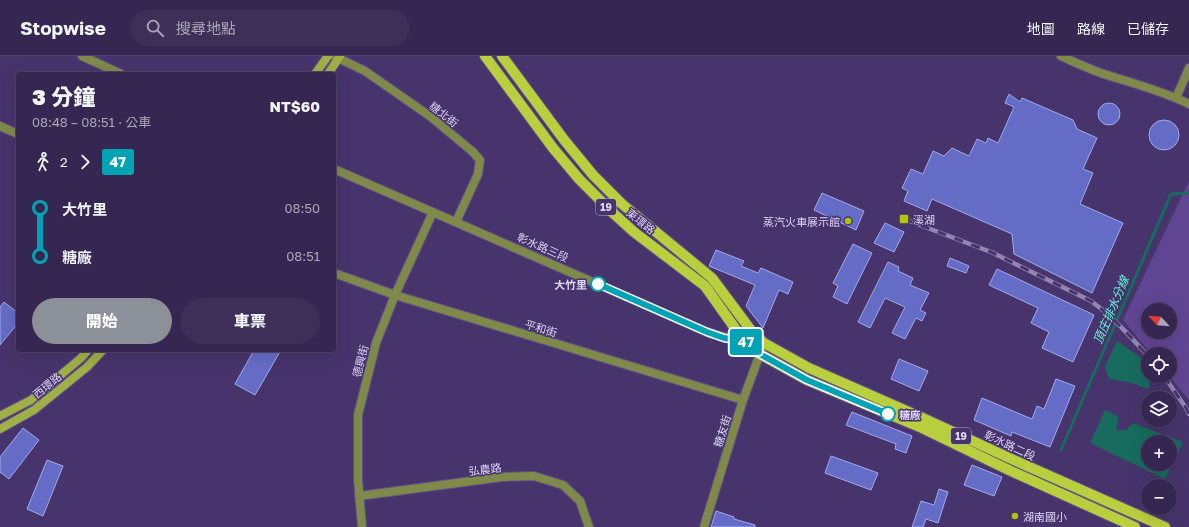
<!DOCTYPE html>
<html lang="zh-TW">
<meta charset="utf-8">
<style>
:root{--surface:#352751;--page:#3d2f58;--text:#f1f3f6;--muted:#aaa5b7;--line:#4f4468;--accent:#8c9099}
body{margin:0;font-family:"Golos Text","Noto Sans TC",sans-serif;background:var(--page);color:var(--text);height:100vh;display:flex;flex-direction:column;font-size:15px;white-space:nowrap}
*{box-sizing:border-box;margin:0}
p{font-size:13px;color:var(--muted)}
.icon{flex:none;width:22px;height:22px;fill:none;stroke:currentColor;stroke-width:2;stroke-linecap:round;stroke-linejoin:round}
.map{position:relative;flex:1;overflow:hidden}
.drawer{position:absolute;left:16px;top:16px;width:320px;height:280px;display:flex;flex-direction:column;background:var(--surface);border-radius:4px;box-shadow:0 4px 16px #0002,0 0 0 1px var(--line)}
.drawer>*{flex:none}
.badge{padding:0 8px;border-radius:3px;font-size:14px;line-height:26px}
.needle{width:26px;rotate:296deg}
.tools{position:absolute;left:1141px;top:247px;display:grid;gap:8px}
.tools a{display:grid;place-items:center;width:36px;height:36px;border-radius:50%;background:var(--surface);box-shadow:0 4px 16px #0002,0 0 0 1px var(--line);font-size:20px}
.map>.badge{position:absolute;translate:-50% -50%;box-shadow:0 0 0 2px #fff}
.legs{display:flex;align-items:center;gap:6px;height:44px;padding:0 16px;font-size:13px}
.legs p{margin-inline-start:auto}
.headline{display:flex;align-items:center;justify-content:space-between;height:68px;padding:0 16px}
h1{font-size:22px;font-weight:800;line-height:30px}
.button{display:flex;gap:8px;margin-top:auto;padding:8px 16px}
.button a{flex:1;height:46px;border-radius:24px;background:var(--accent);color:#fff;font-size:16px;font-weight:800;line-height:46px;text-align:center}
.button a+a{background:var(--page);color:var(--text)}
ul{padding:0 16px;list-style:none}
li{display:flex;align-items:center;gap:14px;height:48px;font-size:15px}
li i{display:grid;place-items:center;width:6px;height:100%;margin:0 5px;background:currentColor}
li i::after{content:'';width:10px;height:10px;margin:-5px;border:3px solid;border-radius:50%;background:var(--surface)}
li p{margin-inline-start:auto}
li:first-child i{background:linear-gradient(#0000 50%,currentColor 0)}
li:last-child i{background:linear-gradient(currentColor 50%,#0000 0)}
header{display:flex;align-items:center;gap:24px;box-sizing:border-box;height:56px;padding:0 20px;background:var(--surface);border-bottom:1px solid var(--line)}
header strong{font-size:19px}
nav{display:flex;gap:22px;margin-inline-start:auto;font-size:14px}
.search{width:280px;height:36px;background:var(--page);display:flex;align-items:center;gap:10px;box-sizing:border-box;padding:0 14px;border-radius:22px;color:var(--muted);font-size:15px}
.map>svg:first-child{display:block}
.green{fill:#604692;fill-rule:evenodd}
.water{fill:#176c5d;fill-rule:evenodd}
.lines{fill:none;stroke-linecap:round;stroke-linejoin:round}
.stream{stroke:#176c5d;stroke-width:3}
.building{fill:#656cc5;stroke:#a1abec}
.street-casing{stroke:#625185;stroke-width:10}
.secondary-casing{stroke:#625185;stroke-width:10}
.primary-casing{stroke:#625185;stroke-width:12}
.street{stroke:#7e894a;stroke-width:8}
.secondary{stroke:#a0b046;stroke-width:8}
.primary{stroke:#bacf3d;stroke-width:10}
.rail-casing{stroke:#9385b2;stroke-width:4.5}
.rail{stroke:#47346c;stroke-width:3;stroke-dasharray:9;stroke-linecap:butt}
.line-1-casing{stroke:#fff;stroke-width:9}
.line-1{stroke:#00a3b4;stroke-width:6}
.poi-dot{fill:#b0c503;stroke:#47346c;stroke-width:1.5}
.stop-1-dot{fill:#fff;stroke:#00a3b4;stroke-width:2}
.labels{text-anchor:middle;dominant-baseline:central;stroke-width:3;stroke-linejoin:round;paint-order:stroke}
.shield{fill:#47346c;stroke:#b1a5cd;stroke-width:1}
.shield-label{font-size:10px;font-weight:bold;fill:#ded5f7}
.street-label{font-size:11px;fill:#ded5f7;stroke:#47346c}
.poi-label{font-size:11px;fill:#ded5f7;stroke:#47346c;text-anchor:start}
.stop-label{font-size:11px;font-weight:bold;fill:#ded5f7;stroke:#47346c;text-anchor:end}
.water-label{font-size:12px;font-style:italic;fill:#64f6d9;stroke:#47346c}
</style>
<header>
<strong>Stopwise</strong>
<div class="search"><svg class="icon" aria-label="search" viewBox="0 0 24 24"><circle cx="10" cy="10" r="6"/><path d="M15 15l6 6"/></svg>搜尋地點</div>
<nav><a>地圖</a><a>路線</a><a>已儲存</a></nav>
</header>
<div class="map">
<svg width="1189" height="471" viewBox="0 0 1189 471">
<rect width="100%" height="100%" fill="#47346c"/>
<path class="green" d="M1189,125v219l-20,-24h1v-22h-19l-28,-34zM1148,254h22v22h-22z"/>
<path class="water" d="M1117,285l23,16 9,21v11l-21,-7 -19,-3 -4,-13z
M1105,354l14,7 -3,13h10l7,-7 50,19 -18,37 -75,-36zM1148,386h22v22h-22z"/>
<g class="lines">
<path class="stream" d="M1061,394l110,-256 18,-1"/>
</g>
<path class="building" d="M1009,38l11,8 2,-4 51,22 4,9 20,9 -14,31 10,4 -13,31 43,19 -31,70 -78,-39 -2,-20 -80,-35 -5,12 -23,-10 4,-10 -6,-3 9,-19 12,5 10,-23 11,5 8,-8 17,8 8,-17 9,4 2,-5 10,5 16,-36 -9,-4z
M1098 58a11 11 0 1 1 22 0a11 11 0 1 1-22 0Z
M1149 79a15 15 0 1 1 30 0a15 15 0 1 1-30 0Z
M822,137l42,18 -8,19 -42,-20z
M885,167l19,9 -10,20 -20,-9z
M853,188l19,9 -25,51 -14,-7 5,-11 -5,-3z
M716,194l28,11 -3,5 17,7 3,-5 32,14 -5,12 -9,-4 -16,38 -17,-22 9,-21 -46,-19z
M950,202l19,8 -3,7 -19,-7z
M888,206l11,5 -1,4 15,7 -3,7 19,8 -9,17 6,3 -4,8 -6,-3 -11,21 -13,-6 13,-26 -20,-9 -15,30 -12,-6z
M997,213l97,46 -21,47 -31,-14 7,-16 -18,-9 7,-15 -49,-23z
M4,246l14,11v10l-18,22v-38z
M254,294h27l-26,45 -20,-11z
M899,303l29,12 -9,20 -28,-12z
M1056,323l19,7 -25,61 -38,-15 -1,4 -37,-16 8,-22 50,21 5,-13 7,3z
M852,356l60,24 -6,17 -11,-4 1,-5 -50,-19z
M23,372l16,12 -30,39 -9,-7v-15z
M831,400l47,17 -7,17 -46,-17z
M47,404l16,6 -20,50 -16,-7z
M972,409l30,12 -8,19 -30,-11z
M939,433l9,3 -10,31 -12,-4 -3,8h-11l9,-26 13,4z
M716,455l18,6v2l21,6v2h-44z"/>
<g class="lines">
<defs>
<path id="street" d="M82,0l39,18
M334,0l31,15 66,46 42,35 7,8 -2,14 -22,48
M1061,0c13,6 26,12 40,17 30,10 60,17 88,31
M1176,42l13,-30
M0,70l18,8
M334,113l373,163c19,6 33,9 53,8
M334,217l61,22 348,105
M359,440l143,-19 32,-1 29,9 17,16 9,26
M362,471l-4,-47v-65l18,-72 19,-48 38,-83
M704,471l39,-127 21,-57"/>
<path id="secondary" d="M315,18l13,-18
M328,18l12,-18
M0,360l31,-16 50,-42 7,-8
M0,373l34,-19 53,-43 16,-17"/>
<path id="primary" d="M485,0l68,92 26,31 34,34 21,19 71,54 39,55 14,12 49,27 115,48 89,43 124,56
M502,0l63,85 28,34 29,29 90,74 41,55 11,10 45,25 116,51 91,42 149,66"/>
</defs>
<use href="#street" class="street-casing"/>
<use href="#secondary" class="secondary-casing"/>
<use href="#primary" class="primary-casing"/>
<use href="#street" class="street"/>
<use href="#secondary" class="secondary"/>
<use href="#primary" class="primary"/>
<defs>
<path id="rail" d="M904,163l87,33 100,49c22,16 39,35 57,55
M1164,320l22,32 3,6"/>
</defs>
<use href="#rail" class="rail-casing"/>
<use href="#rail" class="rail"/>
</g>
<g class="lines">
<defs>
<path id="line-1" d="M598,228l109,48 17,6 20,3 14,12 49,27 81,34"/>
</defs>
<use href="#line-1" class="line-1-casing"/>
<use href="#line-1" class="line-1"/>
</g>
<g class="poi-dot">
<rect x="899" y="158" width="10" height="10" rx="2"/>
<circle cx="848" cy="165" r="4"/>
<circle cx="1015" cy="460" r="4"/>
</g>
<g class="stop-1-dot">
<circle cx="598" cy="228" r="7"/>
<circle cx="888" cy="358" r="7"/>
</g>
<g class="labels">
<g class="shield">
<rect x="596" y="143" width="20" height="16" rx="3"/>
<rect x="951" y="372" width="20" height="16" rx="3"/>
</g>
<g class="shield-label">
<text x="606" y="151">19</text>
<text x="961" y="380">19</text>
</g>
<g class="street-label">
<text transform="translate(444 58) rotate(38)">糖北街</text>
<text transform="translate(641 165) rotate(39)">東環路</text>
<text transform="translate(543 191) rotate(24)">彰水路三段</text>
<text transform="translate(541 272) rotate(17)">平和街</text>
<text transform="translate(360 305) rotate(-76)">德興街</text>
<text transform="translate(47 329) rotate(-39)">西環路</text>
<text transform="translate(722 375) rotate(-73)">糖友街</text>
<text transform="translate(1010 389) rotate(25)">彰水路二段</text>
<text transform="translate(485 413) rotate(-7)">弘農路</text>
</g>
<g class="poi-label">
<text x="913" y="163">溪湖</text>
<text x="840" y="165" text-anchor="end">蒸汽火車展示館</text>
<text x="1023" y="460">湖南國小</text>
</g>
<g class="stop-label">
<text x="587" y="228">大竹里</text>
<text x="899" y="358" text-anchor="start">糖廠</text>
</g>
<g class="water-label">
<text transform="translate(1111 254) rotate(-67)">頂庄排水分線</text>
</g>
</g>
</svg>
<div class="tools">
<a><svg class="needle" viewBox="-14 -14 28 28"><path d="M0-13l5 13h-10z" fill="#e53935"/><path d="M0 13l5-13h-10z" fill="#aaa5b7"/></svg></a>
<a><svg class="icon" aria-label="locate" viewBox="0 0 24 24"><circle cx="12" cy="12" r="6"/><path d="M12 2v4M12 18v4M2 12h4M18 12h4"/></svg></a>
<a><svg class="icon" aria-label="layers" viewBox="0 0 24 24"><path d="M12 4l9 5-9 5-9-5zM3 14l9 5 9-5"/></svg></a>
<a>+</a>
<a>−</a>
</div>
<b class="badge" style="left:746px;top:286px;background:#00a3b4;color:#fff">47</b>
<section class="drawer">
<div class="headline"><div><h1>3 分鐘</h1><p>08:48 – 08:51 · 公車</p></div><b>NT$60</b></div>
<div class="legs"><svg class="icon" aria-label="walk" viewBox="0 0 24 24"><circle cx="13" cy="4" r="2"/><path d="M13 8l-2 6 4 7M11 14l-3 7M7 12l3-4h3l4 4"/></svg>2<svg class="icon" aria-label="forward" viewBox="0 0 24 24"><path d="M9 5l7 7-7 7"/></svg><b class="badge" style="background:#00a3b4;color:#fff">47</b></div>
<ul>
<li><i style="color:#00a3b4"></i><b>大竹里</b><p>08:50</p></li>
<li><i style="color:#00a3b4"></i><b>糖廠</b><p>08:51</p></li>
</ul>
<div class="button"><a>開始</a><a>車票</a></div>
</section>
</div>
